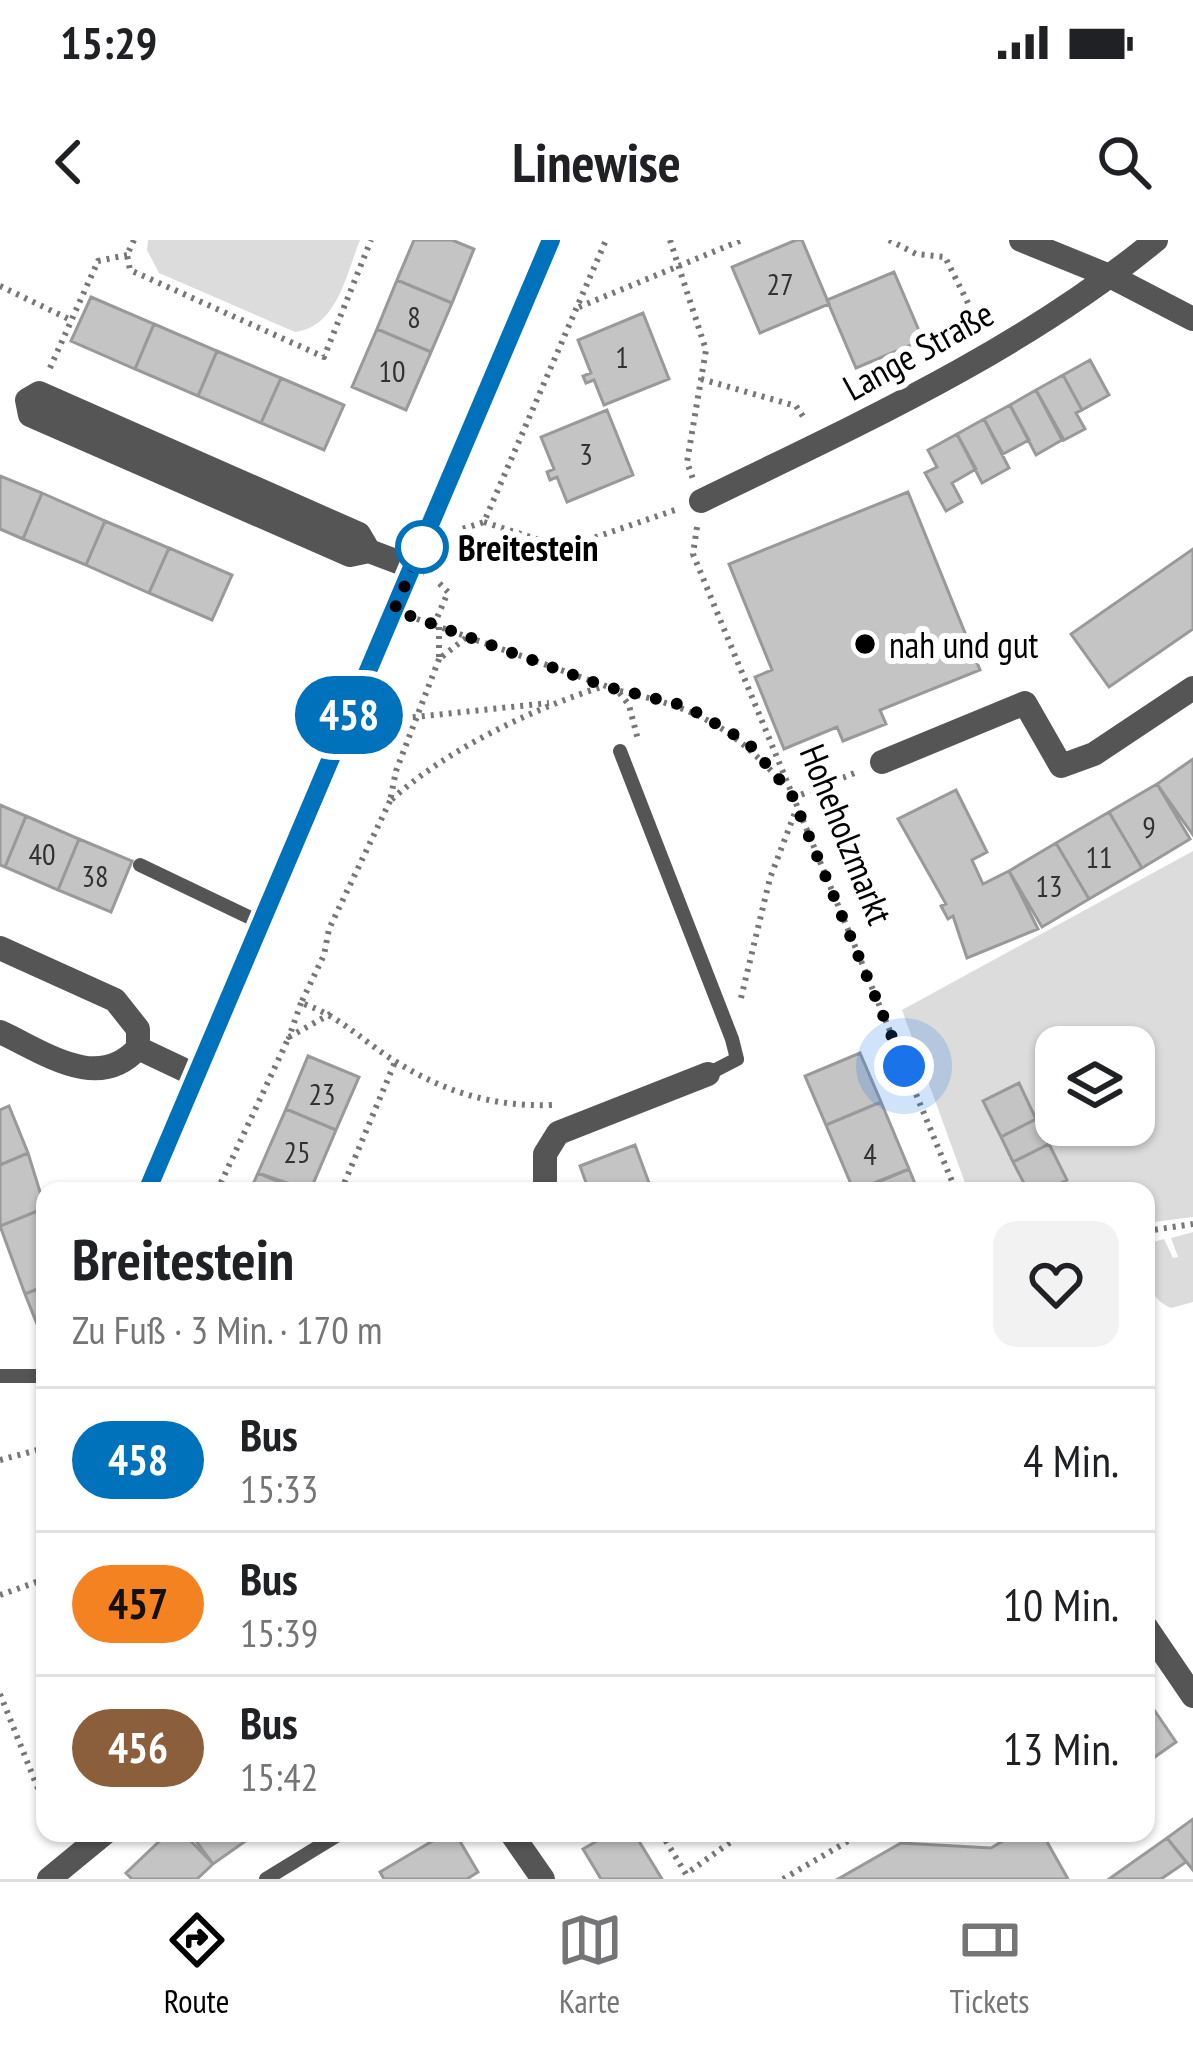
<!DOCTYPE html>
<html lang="de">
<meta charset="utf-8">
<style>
:root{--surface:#fff;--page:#f2f2f2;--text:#202124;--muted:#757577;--line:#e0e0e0;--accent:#000}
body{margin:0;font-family:"PT Sans Narrow",sans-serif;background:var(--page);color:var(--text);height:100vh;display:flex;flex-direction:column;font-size:45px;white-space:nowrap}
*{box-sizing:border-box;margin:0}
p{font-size:39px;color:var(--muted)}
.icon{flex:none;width:66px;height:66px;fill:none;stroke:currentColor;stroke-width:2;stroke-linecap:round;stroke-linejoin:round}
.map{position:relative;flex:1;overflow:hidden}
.details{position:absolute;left:36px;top:942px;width:1119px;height:660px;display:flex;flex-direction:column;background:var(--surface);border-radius:24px;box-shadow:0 3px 9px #0004}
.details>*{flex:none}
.badge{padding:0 24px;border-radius:39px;font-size:42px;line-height:78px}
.controls{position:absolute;left:1035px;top:786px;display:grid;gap:24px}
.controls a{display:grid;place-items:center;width:120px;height:120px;border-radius:24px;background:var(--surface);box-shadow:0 3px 9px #0004;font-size:60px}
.you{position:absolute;width:60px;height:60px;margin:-30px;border:9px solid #fff;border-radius:50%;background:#1a73e8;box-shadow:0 0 0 18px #1a73e833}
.map>.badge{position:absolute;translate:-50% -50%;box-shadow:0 0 0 6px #fff}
.round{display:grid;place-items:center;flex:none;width:126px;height:126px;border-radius:24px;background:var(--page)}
.head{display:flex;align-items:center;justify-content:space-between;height:204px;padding:0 36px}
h1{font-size:57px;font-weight:600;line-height:90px}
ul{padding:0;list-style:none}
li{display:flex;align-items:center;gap:36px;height:144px;padding:0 36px;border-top:3px solid var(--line)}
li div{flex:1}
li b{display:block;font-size:45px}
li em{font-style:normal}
li .badge{min-width:132px;font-weight:700;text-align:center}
.status{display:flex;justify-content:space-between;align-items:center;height:84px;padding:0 60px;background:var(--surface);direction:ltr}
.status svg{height:33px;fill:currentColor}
header{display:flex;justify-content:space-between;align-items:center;height:156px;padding:0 36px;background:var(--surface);font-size:54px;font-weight:600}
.tabs{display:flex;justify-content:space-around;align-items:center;height:168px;border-top:3px solid var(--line);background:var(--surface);font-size:33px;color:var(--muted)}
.tabs a{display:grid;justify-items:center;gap:6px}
.tabs .active{color:var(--accent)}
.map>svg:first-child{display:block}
.green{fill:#dcdcdc;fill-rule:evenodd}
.building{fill:#c4c4c4;stroke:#999;stroke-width:3}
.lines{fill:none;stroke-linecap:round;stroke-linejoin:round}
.path{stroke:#777;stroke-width:6;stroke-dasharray:3 6;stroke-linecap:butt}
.service{stroke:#555;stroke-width:14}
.minor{stroke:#555;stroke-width:24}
.line-casing{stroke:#fff;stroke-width:27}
.line{stroke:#0072bc;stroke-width:18}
.walk{stroke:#000;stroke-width:12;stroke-dasharray:0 21.6}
.stop-dot{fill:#fff;stroke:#0072bc;stroke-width:6}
.poi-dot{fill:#000;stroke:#fff;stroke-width:4.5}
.labels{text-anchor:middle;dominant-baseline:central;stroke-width:12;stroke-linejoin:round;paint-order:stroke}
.number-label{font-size:30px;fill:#313131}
.street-label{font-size:36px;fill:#000;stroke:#fff}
.stop-label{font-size:36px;font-weight:bold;fill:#000;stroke:#fff;text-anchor:start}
.poi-label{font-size:36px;fill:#000;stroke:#fff;text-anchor:start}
</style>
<div class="status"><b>15:29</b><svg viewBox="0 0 49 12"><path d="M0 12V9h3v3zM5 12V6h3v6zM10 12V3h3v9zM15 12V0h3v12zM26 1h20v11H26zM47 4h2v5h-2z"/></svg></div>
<header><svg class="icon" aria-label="back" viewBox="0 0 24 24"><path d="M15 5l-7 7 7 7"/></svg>Linewise<svg class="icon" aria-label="search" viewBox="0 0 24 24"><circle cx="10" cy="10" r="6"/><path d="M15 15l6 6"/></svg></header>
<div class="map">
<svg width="1193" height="1639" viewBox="0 0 1193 1639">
<rect width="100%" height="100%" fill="#fff"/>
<path class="green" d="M148,0h212c-14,35 -23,87 -65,92l-136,-59 -12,-23z
M1193,611v366l-47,6v-32h-178l-66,-181zM1056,807h78v78h-78z
M1193,992v70l-22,6c-27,-12 -25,-38 -25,-64l18,-5 9,19 5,-1 -7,-19z"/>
<path class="building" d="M414,0h38l22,9 -22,54 -55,-23z
M796,0h6l27,64 -69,29 -28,-66z
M894,32l29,68 -67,28 -29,-68z
M397,40l55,23 -21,49 -54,-23z
M91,57l63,27 -19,45 -64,-28z
M643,73l26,66 -65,26 -10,-25 -8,3 -3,-7 8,-3 -13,-33z
M154,84l63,27 -19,45 -63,-27z
M377,89l54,23 -25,58 -54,-23z
M217,111l64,27 -20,45 -63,-27z
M1090,120l19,35 -27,15 -19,-35z
M1063,135l19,35 -6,3 9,16 -21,11 -28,-50z
M281,138l63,27 -20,45 -63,-27z
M1036,150l26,50 -26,15 -26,-50z
M1010,165l19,35 -26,14 -19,-35z
M607,170l26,65 -66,27 -10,-25 -7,3 -3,-8 7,-3 -13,-32z
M984,179l25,49 -27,15 -25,-49z
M957,194l19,35 -24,14 10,19 -16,9 -21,-38 12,-6 -9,-17z
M0,236l42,17 -19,46 -23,-10z
M908,252l72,178 -100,40 6,14 -43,17 -6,-14 -53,22 -29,-72 17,-7 -43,-106z
M42,253l63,28 -19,44 -63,-26z
M105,281l64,27 -20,45 -63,-28z
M169,308l63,27 -20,45 -63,-27z
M1193,309v80l-84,58 -38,-53z
M1193,519v76l-36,-51z
M1157,544l33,55 -48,29 -33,-56z
M956,550l31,62 -15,8 11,24 26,-13 29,58 -71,29 -14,-42 -5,3 -7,-13 5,-2 -48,-85z
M0,565l26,11 -21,51 -5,-2z
M1109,572l33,56 -53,31 -33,-56z
M26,576l53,23 -21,51 -53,-23z
M79,599l53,22 -21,51 -53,-22z
M1056,603l33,56 -47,28 -33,-56z
M860,813l21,49 -55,23 -21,-49z
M308,816l51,21 -23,53 -50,-21z
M1019,843l17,36 -35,18 -18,-36z
M881,862l28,67 -55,22 -28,-66z
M9,866l19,47 -28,12v-55z
M286,869l50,21 -26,61 -52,-18z
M1036,879l13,25 -36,18 -12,-25z
M1049,904l18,36 -23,11h-16l-15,-29z
M635,905l17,46h-63l-9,-25z
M28,913l17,55 -45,18v-61z
M909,929l9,22h-61z
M258,933l43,18h-51z
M45,968v78l-20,8 -25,-68z
M45,1046v53h-2l-18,-45z
M1146,1458l30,44 -30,21z
M1193,1579v51l-26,-32z
M168,1593h15l30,31 -16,15h-65l-6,-6z
M190,1593h67l-44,31z
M446,1593h9l23,39 -11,7h-83l-4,-7z
M611,1593h23l28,46h-61l-18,-30z
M1016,1593h26l26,46h-230l63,-36 90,5z
M1167,1598l19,24 -25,17h-52z"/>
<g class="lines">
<path class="path" d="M134,0l-7,15 3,15 194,87 47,-117
M670,0l36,110 -19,112 6,17
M889,0l27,14 29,3 36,72
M0,46l73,35
M579,67l163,-67
M50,128l48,-107 29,-6
M701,139l95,27 10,15
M484,282l80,26 111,-38
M697,287l-4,27 263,637
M458,296l4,-7 22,-7 122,-282
M417,379l17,6 14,-33 -11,-11
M434,385l183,65 12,15 9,35
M439,387v32l28,-22
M439,419l-43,112 -6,30c57,-52 140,-91 214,-115
M620,451c77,17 113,36 165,95
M377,481l172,-18
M793,558l64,-26
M390,561l-61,128 -5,26 -23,48c40,13 62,39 97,60 49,30 97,44 154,42
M741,758l29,-120 26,-68
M301,763l-12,34 43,-24
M217,951l72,-154
M341,951l54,-129
M1146,991l47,-7
M0,1220l45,-12
M0,1355l45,-16
M0,1454l45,112
M661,1593l25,41 57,-41
M783,1639l79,-46"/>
<path class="service" d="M620,511l112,288 5,20 -29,15
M140,625l121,58
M0,1136h45
M266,1639l75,-46"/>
<path class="minor" d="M1021,0l91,37 81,42
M701,261c156,-76 320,-150 455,-261
M369,311l-19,4 -320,-140 -3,-15 12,-7 320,141 10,17 45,17
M882,522l143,-59 36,63 33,-12 99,-66
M0,708l115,52 23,29v19c-40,45 -94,4 -138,-16
M138,808l57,27
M147,951l404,-951
M545,951v-37l13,-21 150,-59
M1146,1387l47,69
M511,1593l32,46
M49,1639l56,-46"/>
</g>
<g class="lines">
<defs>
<path id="line" d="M147,951l404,-951"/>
</defs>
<use href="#line" class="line-casing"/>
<use href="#line" class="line"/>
<path class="walk" d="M422,307l-28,63 210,76 82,20 62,37 43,50 113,273"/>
</g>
<circle class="stop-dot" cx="422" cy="307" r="24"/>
<circle class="poi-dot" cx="865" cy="404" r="12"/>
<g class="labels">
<g class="number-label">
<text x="780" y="43">27</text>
<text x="414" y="76">8</text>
<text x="622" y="116">1</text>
<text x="392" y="130">10</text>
<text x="586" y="213">3</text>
<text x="1149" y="586">9</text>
<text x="42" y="613">40</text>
<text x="1099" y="616">11</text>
<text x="95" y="635">38</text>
<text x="1049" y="645">13</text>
<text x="322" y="853">23</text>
<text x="297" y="911">25</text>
<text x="870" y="913">4</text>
</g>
<g class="street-label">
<text transform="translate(918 110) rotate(-29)">Lange Straße</text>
<text transform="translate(847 594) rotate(68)">Hoheholzmarkt</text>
</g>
<g class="stop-label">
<text x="458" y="307">Breitestein</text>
</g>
<g class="poi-label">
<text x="889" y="404">nah und gut</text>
</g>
</g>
</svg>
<div class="controls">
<a><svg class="icon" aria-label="layers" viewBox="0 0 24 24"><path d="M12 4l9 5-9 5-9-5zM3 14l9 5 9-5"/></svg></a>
</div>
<div class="you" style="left:904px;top:826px"></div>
<b class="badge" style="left:349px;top:475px;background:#0072bc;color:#fff">458</b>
<section class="details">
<div class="head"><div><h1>Breitestein</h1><p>Zu Fuß · 3 Min. · 170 m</p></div><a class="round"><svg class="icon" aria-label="heart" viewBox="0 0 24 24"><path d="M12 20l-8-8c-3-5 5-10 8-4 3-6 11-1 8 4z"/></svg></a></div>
<ul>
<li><span class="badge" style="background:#0072bc;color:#fff">458</span><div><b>Bus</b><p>15:33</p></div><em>4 Min.</em></li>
<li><span class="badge" style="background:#f58220;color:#111">457</span><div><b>Bus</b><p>15:39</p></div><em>10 Min.</em></li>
<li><span class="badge" style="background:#8b5e3c;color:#fff">456</span><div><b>Bus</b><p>15:42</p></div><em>13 Min.</em></li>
</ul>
</section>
</div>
<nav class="tabs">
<a class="active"><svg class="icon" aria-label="directions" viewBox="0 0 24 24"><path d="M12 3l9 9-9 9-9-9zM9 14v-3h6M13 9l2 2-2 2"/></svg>Route</a>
<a><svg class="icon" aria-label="map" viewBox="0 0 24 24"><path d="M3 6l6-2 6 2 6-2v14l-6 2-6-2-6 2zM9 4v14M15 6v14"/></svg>Karte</a>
<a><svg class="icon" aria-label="tickets" viewBox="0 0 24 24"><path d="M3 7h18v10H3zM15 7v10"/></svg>Tickets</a>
</nav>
